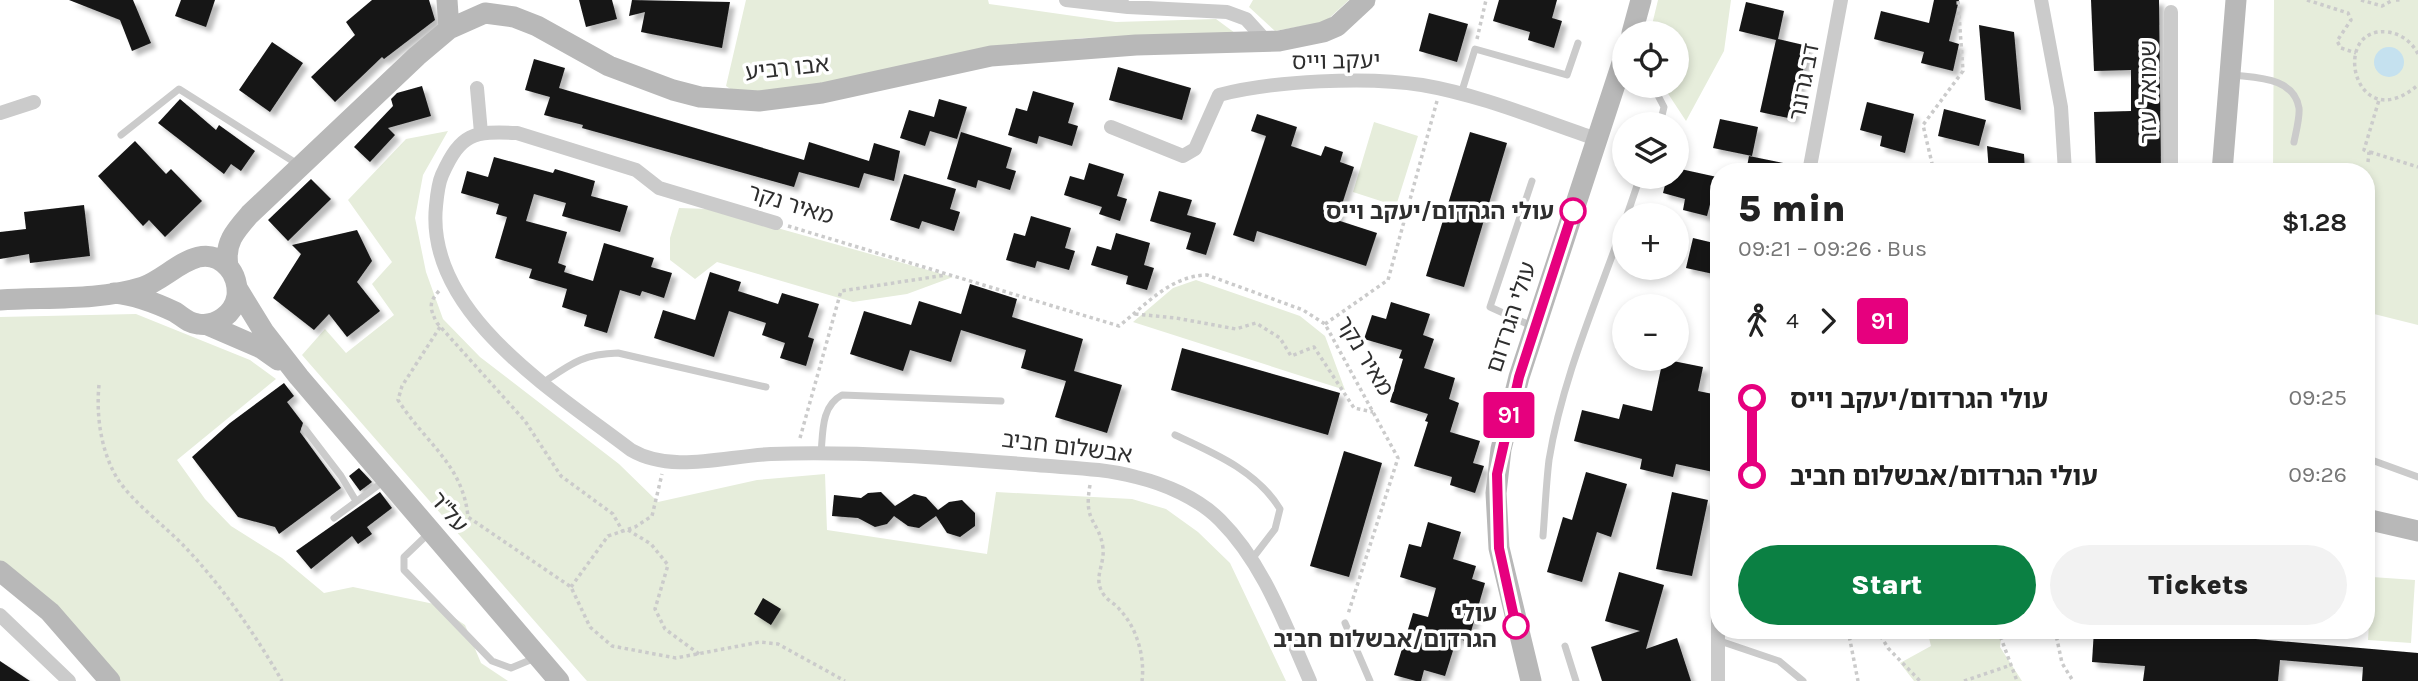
<!DOCTYPE html>
<meta charset="utf-8">
<style>
:root{--surface:#fff;--page:#f2f2f2;--text:#222;--muted:#767676;--accent:#0b8043}
body{margin:0;font-family:Karla,"Noto Sans Hebrew",sans-serif;background:var(--page);color:var(--text);height:100vh;display:flex;flex-direction:column;font-size:26px;white-space:nowrap}
*{box-sizing:border-box;margin:0}
p{font-size:23px;color:var(--muted)}
.icon{flex:none;width:38px;height:38px;fill:none;stroke:currentColor;stroke-width:2;stroke-linecap:round;stroke-linejoin:round}
.map{position:relative;flex:1;overflow:hidden}
.panel{position:absolute;left:1710px;top:163px;width:665px;height:476px;display:flex;flex-direction:column;background:var(--surface);border-radius:28px;box-shadow:0 4px 10px #0003}
.panel>*{flex:none}
.badge{padding:0 14px;border-radius:5px;font-size:24px;line-height:46px}
.controls{position:absolute;left:1612px;top:21px;display:grid;gap:14px}
.controls a{display:grid;place-items:center;width:77px;height:77px;border-radius:50%;background:var(--surface);box-shadow:0 4px 10px #0003;font-size:35px}
.map>.badge{position:absolute;translate:-50% -50%;box-shadow:0 0 0 4px #fff}
.legs{display:flex;align-items:center;gap:10px;height:77px;padding:0 28px;font-size:23px}
.legs p{margin-inline-start:auto}
.headline{display:flex;align-items:center;justify-content:space-between;height:119px;padding:0 28px}
h1{font-size:38px;font-weight:800;line-height:52px}
.primary-button{display:flex;gap:14px;margin-top:auto;padding:14px 28px}
.primary-button a{flex:1;height:80px;border-radius:42px;background:var(--accent);color:#fff;font-size:28px;font-weight:800;line-height:80px;text-align:center}
.primary-button a+a{background:var(--page);color:var(--text)}
ul{padding:0 28px;list-style:none}
li{display:flex;align-items:center;gap:24px;height:77px;font-size:26px}
li i{display:grid;place-items:center;width:10px;height:100%;margin:0 9px;background:currentColor}
li i::after{content:'';width:18px;height:18px;margin:-9px;border:5px solid;border-radius:50%;background:var(--surface)}
li p{margin-inline-start:auto}
li:first-child i{background:linear-gradient(#0000 50%,currentColor 0)}
li:last-child i{background:linear-gradient(currentColor 50%,#0000 0)}
.map>svg:first-child{display:block}
.green{fill:#e6eddb}
.water{fill:#c5e1ef}
.building{fill:#151515;filter:url(#shadow)}
.lines{fill:none;stroke-linecap:round;stroke-linejoin:round}
.path{stroke:#cbcbcb;stroke-width:3.5;stroke-dasharray:3.5 3.5;stroke-linecap:butt}
.lane{stroke:#cbcbcb;stroke-width:7}
.street{stroke:#cbcbcb;stroke-width:14}
.secondary{stroke:#b8b8b8;stroke-width:21}
.line-1-casing{stroke:#fff;stroke-width:16}
.line-1{stroke:#e6007e;stroke-width:10}
.stop-1-dot{fill:#fff;stroke:#e6007e;stroke-width:3.5}
.labels{text-anchor:middle;dominant-baseline:central;stroke-width:7;stroke-linejoin:round;paint-order:stroke}
.street-label{font-size:23px;fill:#2e2e2e;stroke:#fff}
.stop-label{font-size:23px;font-weight:bold;fill:#2e2e2e;stroke:#fff;text-anchor:end}
</style>
<div class="map">
<svg width="2418" height="681" viewBox="0 0 2418 681">
<defs>
<filter id="shadow"><feDropShadow dx="5" dy="5" stdDeviation="2" flood-color="#0004"/></filter>
</defs>
<rect width="100%" height="100%" fill="#fff"/>
<path class="green" d="M746,0h242l1,4 127,18 100,-3 19,14 -152,5 -102,13 -186,40 -60,1 -9,-6z
M1253,0h96l-24,22 -50,9 -26,-24z
M1658,0h73l-7,51 -38,70 -23,-35h13v-53h-26z
M2274,0h144v325l-52,-13v-140h-93z
M1374,122l44,14 -22,70 -43,-14z
M448,131l-25,44 -8,43 11,54 17,47 37,38 139,107 39,38 99,-22 68,-6 2,56 160,24 9,-62 136,7 34,10 32,23 32,31 56,118h-699l-285,-326 23,-26 21,24 48,-38 -22,-31 20,-22 -44,-62 58,-61z
M679,208l30,1 244,68 -46,17 -54,8 -136,-40 -22,17 -25,-19v-22z
M1196,280l104,36 25,20 20,54 -212,-68 40,-34z
M136,314l114,46 26,19 -99,81 28,39 26,27 51,32 42,35 29,-6 81,17 31,21 16,38 27,18h-392l-116,-113v-251z
M2372,577l43,3 -4,63 -43,-3z
M1927,630h75l-2,17 22,34h-108l-14,-18 31,-17z"/>
<path class="water" d="M2374 62a15 15 0 1 1 30 0a15 15 0 1 1-30 0Z"/>
<path class="building" d="M69,0h64l18,43 -19,8 -12,-31z
M181,0h34l-9,27 -31,-11z
M372,0h57l6,20 -51,39 -2,-2 -47,45 -24,-25 44,-42 -9,-13z
M579,0h33l5,19 -31,8z
M632,0l98,2 -8,46 -81,-16 4,-20 -16,4z
M1499,0h58l-5,18 10,3 -8,27 -26,-8 2,-8 -37,-11z
M1934,0h25l-10,41 10,3 -6,27 -32,-8 3,-11 -50,-13 7,-28 48,12z
M2091,0h68l2,172h-65l-2,-60 37,-1v-41l-37,1z
M1746,2l38,9 -6,28 30,7 -15,73 -33,-7 16,-72 -37,-9z
M1429,13l39,11 -11,38 -38,-11z
M1979,25l35,7 7,78 -36,-10z
M272,42l31,21 -33,49 -31,-22z
M534,59l31,9 -6,20 245,72 5,-18 60,19 5,-18 26,8 -6,30 -30,-8 -5,15 -60,-16 -5,15 -212,-59 1,-3 -39,-10 6,-18 -25,-7z
M1118,67l73,21 -9,32 -73,-20z
M422,86l9,30 -43,12 7,7 -25,27 -16,-15 39,-41 -2,-7 6,-6z
M1033,91l41,12 -6,20 10,3 -6,20 -33,-10 -2,8 -29,-9 8,-27 11,3z
M180,99l36,31 3,-5 36,26 -14,20 -10,-7 -7,10 -66,-51z
M939,99l28,8 -10,32 -27,-8 -5,15 -25,-8 9,-28 25,7z
M1867,102l47,12 -9,39 -25,-7 2,-10 -22,-6z
M1944,109l42,11 -7,26 -41,-10z
M1257,114l40,13 -6,19 30,10 4,-10 18,6 -3,10 14,5 -17,53 40,13 -11,33 -109,-35 -3,11 -21,-7 33,-99 -15,-5z
M1720,119l38,8 -6,29 -39,-8z
M961,132l51,16 -6,20 10,3 -6,19 -32,-10 -2,8 -29,-9z
M1470,132l37,11 -43,144 -38,-11z
M135,141l31,33 5,-5 31,32 -37,36 -16,-17 -6,6 -45,-50z
M1987,146l37,8 1,18h-36z
M1749,156l44,9v7h-47z
M494,157l59,16 2,-4 40,12 -4,15 37,10 -8,26 -58,-16 4,-13 -32,-9 -8,27 41,11 -9,31 8,3 -2,6 29,9 11,-38 50,15 -3,9 21,6 -8,25 -22,-7 -2,5 -20,-6 -13,43 -23,-7 3,-11 -25,-8 5,-18 -38,-11 3,-9 -37,-11 12,-41 -11,-3 3,-10 -38,-11 6,-22 21,6z
M1089,163l35,11 -7,22 10,3 -7,22 -21,-7 3,-7 -38,-12 6,-19 14,4z
M1676,168l41,9 -10,39 -24,-6 2,-11 -22,-6 4,-16h9z
M904,174l52,15 -6,20 10,3 -6,19 -32,-10 -3,8 -29,-9z
M311,179l20,20 -43,42 -20,-21z
M1159,191l33,9 -5,15 29,8 -10,32 -20,-6 5,-16 -41,-12z
M84,205l6,51 -60,7 -1,-9 -29,5v-27l26,-3 -2,-17z
M1031,216l40,12 -6,20 10,3 -6,19 -32,-9 -2,7 -29,-8 8,-27 11,3z
M357,230l15,31 -15,21 23,29 -33,26 -18,-23 -15,16 -41,-32 28,-44 -9,-9z
M1116,233l34,10 -6,22 10,3 -7,22 -21,-6 2,-8 -37,-11 6,-19 14,4z
M1693,238l25,6v31l-32,-7z
M710,272l31,10 -3,9 40,13 4,-11 37,11 -11,33 6,2 -8,27 -26,-8 5,-15 -23,-8 4,-12 -37,-12 -15,46 -60,-19 9,-28 32,10z
M970,284l47,15 -5,18 71,22 -9,32 48,14 -15,48 -52,-16 11,-36 -45,-13 5,-18 -65,-20 -10,32 -41,-12 -7,21 -53,-17 14,-43 47,14 8,-24 42,13z
M1391,302l39,12 -7,21 11,4 -10,29 31,10 -6,21 10,4 -9,29 30,9 -7,22 11,3 -9,27 -25,-8 2,-8 -38,-11 14,-44 -3,-1 3,-7 -38,-12 13,-43 -4,-1 3,-8 -38,-11 8,-24 14,4z
M1182,348l158,45 -12,42 -157,-45z
M1663,359l40,8 -5,24 20,4v78l-42,-9 -3,13 -33,-8 2,-10 -68,-18 8,-31 37,9 4,-15 29,7z
M284,383l10,13 -7,6 16,21 -3,9 41,56 -62,46 -4,-7 -37,-10 -46,-60 38,-34z
M1344,451l38,12 -33,114 -39,-11z
M359,468l13,14 -12,9 -11,-15z
M1586,472l41,12 -16,53 -14,-5 -15,50 -35,-10 16,-55 9,3z
M380,492l12,16 -25,19 5,7 -14,10 -6,-8 -41,33 -15,-18z
M881,492l14,14 19,-12 12,3 12,13 11,-8 13,-2 13,13v13l-15,11 -13,-4 -11,-17 -17,12 -11,-2 -14,-10 -7,8 -12,3 -17,-9 -26,-2 2,-21 27,3 7,-5z
M1672,492l36,8 -16,76 -36,-7z
M1428,522l33,10 -8,27 23,7 -4,13 13,4 -17,59 -11,-4 -12,38 -21,-6 -3,11h-5l-22,-6 19,-62 15,4 8,-29 -36,-11 9,-33 12,3z
M1619,572l45,13 -18,64 31,-11 14,43h-89l-11,-34 49,-16 -35,-10z
M763,598l18,11 -10,16 -17,-11z
M2094,630h59l265,23v28h-56l1,-14 -83,-7 -2,21h-135l2,-15 -53,-4z
M0,661l30,20h-30z"/>
<g class="lines">
<path class="path" d="M2307,0l41,13 3,7 -14,21 4,7 15,5
M2361,0l21,6 11,-6
M2396,0h4
M1477,39l9,-39
M2418,54c-6,-12 -17,-20 -30,-22 -59,-7 -34,108 30,53
M2370,152l48,15
M2368,162l1,-10 -5,-2 15,-50
M1934,172l-11,-47 40,-54 -5,-71
M788,226l331,100c28,-22 51,-50 88,-51l96,35 22,14 73,134 -50,156
M439,291c-11,12 -9,18 -2,32l88,98 36,55 52,38 10,18
M1135,314l41,4 60,11 20,-6 24,15 11,18 23,-9 40,61 19,4
M1325,324l63,-44 49,-179
M440,327l-38,59 -4,14c27,43 65,64 70,117l103,70 19,40 22,19 64,12 84,-16 18,2 67,37
M99,385c-3,31 2,66 18,93 15,24 48,48 68,69 37,39 70,87 97,134
M800,438l41,-147 105,-16
M1090,485c-7,39 9,34 13,63 2,17 -11,31 1,47 4,6 12,9 16,15 17,18 25,47 22,71
M628,530l23,14 17,21 -13,44 10,20 34,25
M571,587l37,-51 27,-9 17,-11 10,-42
M1848,630l10,51
M1877,630l11,18 32,33
M1998,630l19,51
M2055,630l7,33 11,18
M1964,681l47,-16"/>
<path class="lane" d="M2233,75c23,3 61,2 66,33 1,9 -3,24 -5,34
M1653,86l11,21 -4,17
M1461,94l14,-45 92,26 11,-32
M121,135l58,-46 120,76
M1532,181l-42,126 44,20
M1627,215l13,-38
M544,382c28,-19 39,-28 74,-29l148,34
M305,429l36,47 15,25
M1175,435c39,18 82,36 105,74l-5,20 -23,30
M821,454c2,-22 0,-48 21,-59l159,6
M2366,458l52,19
M334,518l50,-37
M428,534l-24,23v13l88,91 19,7 24,-10
M1543,536c2,-25 3,-51 6,-76 13,-81 48,-160 75,-237
M1345,623l25,58
M1717,640l62,21 24,20
M1565,646l11,35"/>
<path class="street" d="M1066,0l62,7 99,5 19,7 20,22
M2041,0l20,107 4,65
M2171,12v160
M477,88l4,45
M0,113l34,-11
M1111,127l72,29 12,-7 24,-54c53,-14 148,-19 203,-10 59,10 118,35 175,54
M1809,172l32,-172
M776,223l-117,-35 -23,-18 -119,-37c-44,-2 -56,0 -75,42 -4,9 -5,20 -6,31 -11,108 121,187 195,244 41,24 94,6 140,4 88,-3 177,4 265,11 33,3 67,3 100,12 29,7 62,21 84,43 44,44 65,105 90,161
M0,615l69,66
M1718,681v-79"/>
<path class="secondary" d="M447,0l2,29
M1632,33l9,-33
M2222,172l14,-172
M228,266c-4,-23 7,-35 22,-52l167,-158 32,-27 36,-16 29,4 23,9 72,40 64,24 27,7 59,4 63,-8 169,-37 145,-11 143,-4 44,-9 14,-6 28,-26
M237,288l27,44 35,45 260,304
M0,300c46,-3 99,1 143,-13 27,-9 57,-50 85,-20 7,7 10,19 9,29 -3,18 -21,31 -39,28 -10,-1 -15,-7 -23,-12 -19,-9 -40,-17 -61,-19
M208,325l53,23 17,12
M2366,519l52,12
M0,571l50,41 60,69
M1531,681l-32,-133 -3,-55 5,-44 18,-72 105,-320"/>
</g>
<g class="lines">
<defs>
<path id="line-1" d="M1516,626l-17,-78 -2,-74 22,-97 54,-166"/>
</defs>
<use href="#line-1" class="line-1-casing"/>
<use href="#line-1" class="line-1"/>
</g>
<g class="stop-1-dot">
<circle cx="1573" cy="211" r="12"/>
<circle cx="1516" cy="626" r="12"/>
</g>
<g class="labels">
<g class="street-label">
<text transform="translate(1336 61) rotate(-1)">יעקב וייס</text>
<text transform="translate(787 68) rotate(-6)">אבו רביע</text>
<text transform="translate(1804 82) rotate(-79)">דב גרונר</text>
<text transform="translate(2148 92) rotate(-90)">שמואל עזר</text>
<text transform="translate(791 204) rotate(17)">מאיר נקר</text>
<text transform="translate(1511 317) rotate(-72)">עולי הגרדום</text>
<text transform="translate(1365 356) rotate(59)">מאיר נקר</text>
<text transform="translate(1067 447) rotate(7)">אבשלום חביב</text>
<text transform="translate(449 512) rotate(50)">על"ר</text>
</g>
<g class="stop-label">
<text x="1554" y="211">עולי הגרדום/יעקב וייס</text>
<text x="1497" y="613">עולי<tspan x="1497" dy="26">הגרדום/אבשלום חביב</tspan></text>
</g>
</g>
</svg>
<div class="controls">
<a><svg class="icon" aria-label="locate" viewBox="0 0 24 24"><circle cx="12" cy="12" r="6"/><path d="M12 2v4M12 18v4M2 12h4M18 12h4"/></svg></a>
<a><svg class="icon" aria-label="layers" viewBox="0 0 24 24"><path d="M12 4l9 5-9 5-9-5zM3 14l9 5 9-5"/></svg></a>
<a>+</a>
<a>−</a>
</div>
<b class="badge" style="left:1509px;top:415px;background:#e6007e;color:#fff">91</b>
<section class="panel">
<div class="headline"><div><h1>5 min</h1><p>09:21 – 09:26 · Bus</p></div><b>$1.28</b></div>
<div class="legs"><svg class="icon" aria-label="walk" viewBox="0 0 24 24"><circle cx="13" cy="4" r="2"/><path d="M13 8l-2 6 4 7M11 14l-3 7M7 12l3-4h3l4 4"/></svg>4<svg class="icon" aria-label="forward" viewBox="0 0 24 24"><path d="M9 5l7 7-7 7"/></svg><b class="badge" style="background:#e6007e;color:#fff">91</b></div>
<ul>
<li><i style="color:#e6007e"></i><b>עולי הגרדום/יעקב וייס</b><p>09:25</p></li>
<li><i style="color:#e6007e"></i><b>עולי הגרדום/אבשלום חביב</b><p>09:26</p></li>
</ul>
<div class="primary-button"><a>Start</a><a>Tickets</a></div>
</section>
</div>
